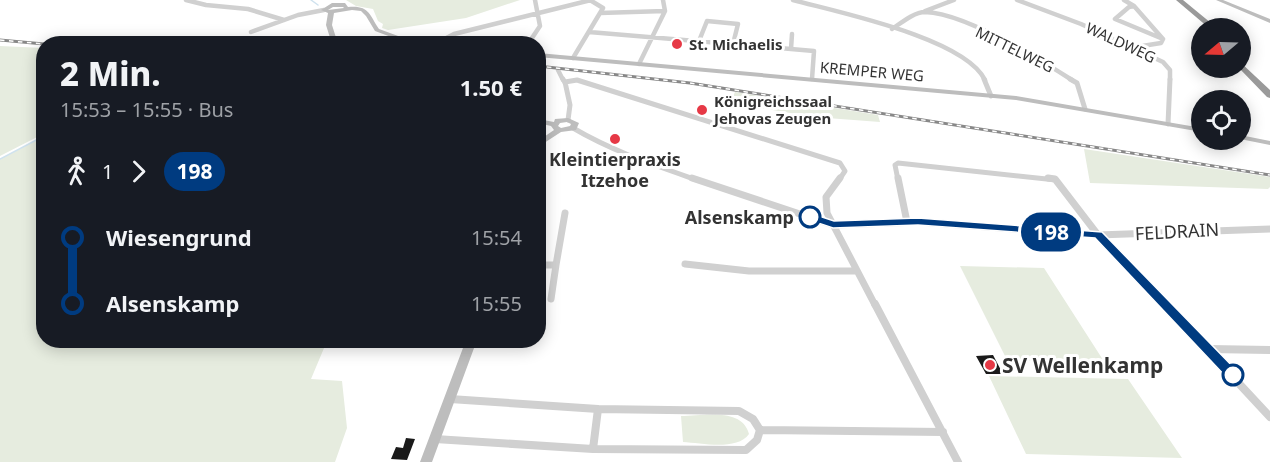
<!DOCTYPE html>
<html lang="de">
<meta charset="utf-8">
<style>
:root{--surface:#171b24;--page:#242831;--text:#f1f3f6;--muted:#9ea1a6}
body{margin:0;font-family:"Noto Sans",sans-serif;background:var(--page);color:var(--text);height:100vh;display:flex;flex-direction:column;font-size:22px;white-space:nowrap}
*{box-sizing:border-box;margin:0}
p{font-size:20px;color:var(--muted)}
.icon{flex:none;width:33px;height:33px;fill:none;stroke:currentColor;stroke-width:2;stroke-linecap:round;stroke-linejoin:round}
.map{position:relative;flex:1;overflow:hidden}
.panel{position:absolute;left:36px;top:36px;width:510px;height:312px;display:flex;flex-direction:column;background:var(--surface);border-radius:24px;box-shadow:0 3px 15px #0003}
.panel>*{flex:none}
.badge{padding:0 12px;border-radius:20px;font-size:21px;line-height:39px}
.needle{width:39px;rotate:251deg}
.buttons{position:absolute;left:1191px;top:18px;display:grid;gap:12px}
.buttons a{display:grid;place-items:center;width:60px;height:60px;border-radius:50%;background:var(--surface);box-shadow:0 3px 15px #0003;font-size:30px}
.map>.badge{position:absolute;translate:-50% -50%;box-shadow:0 0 0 3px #fff}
.legs{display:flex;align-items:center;gap:9px;height:66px;padding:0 24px;font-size:20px}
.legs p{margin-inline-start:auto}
.headline{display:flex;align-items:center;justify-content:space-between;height:102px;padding:0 24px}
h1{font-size:33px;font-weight:800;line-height:45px}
ul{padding:0 24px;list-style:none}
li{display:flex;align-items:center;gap:21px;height:66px;font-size:22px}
li i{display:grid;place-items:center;width:9px;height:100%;margin:0 8px;background:currentColor}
li i::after{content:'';width:15px;height:15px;margin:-8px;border:4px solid;border-radius:50%;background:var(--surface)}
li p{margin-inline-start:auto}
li:first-child i{background:linear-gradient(#0000 50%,currentColor 0)}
li:last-child i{background:linear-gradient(currentColor 50%,#0000 0)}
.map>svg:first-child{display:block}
.green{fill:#e6ecdf}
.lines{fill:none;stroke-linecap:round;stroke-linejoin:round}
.stream{stroke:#cfe2ee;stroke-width:1.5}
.building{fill:#1a1a1a}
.street-far3{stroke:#d0d0d0;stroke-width:4.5}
.street-far2{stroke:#d0d0d0;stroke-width:5}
.street-far1{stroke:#d0d0d0;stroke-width:7}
.street{stroke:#d0d0d0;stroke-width:8}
.secondary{fill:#bdbdbd;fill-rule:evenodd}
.highway{fill:#9a9a9a;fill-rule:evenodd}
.rail-casing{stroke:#888;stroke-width:3}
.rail{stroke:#fff;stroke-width:1.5;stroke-dasharray:4.5;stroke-linecap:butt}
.line-1{fill:#003b80;stroke:#fff;stroke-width:1.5}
.poi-dot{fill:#e63946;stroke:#fff;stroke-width:2}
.stop-1-dot{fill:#fff;stroke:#003b80;stroke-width:3}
.labels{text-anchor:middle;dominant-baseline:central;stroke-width:6;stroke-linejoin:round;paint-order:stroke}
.far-street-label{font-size:15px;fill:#333;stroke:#fff}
.far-poi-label{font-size:15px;font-weight:bold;fill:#333;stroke:#fff;text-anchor:start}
.poi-label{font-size:18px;font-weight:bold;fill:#333;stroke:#fff}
.stop-label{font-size:18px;font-weight:bold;fill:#333;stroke:#fff;text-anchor:end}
.street-label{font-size:18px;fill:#333;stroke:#fff}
.near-poi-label{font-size:21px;font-weight:bold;fill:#333;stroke:#fff;text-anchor:start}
</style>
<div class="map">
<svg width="1270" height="462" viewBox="0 0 1270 462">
<rect width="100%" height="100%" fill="#fff"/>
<path class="green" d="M346,0h174l-54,18 -78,12 -6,-2 1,-4 -5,-3 -5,-12 -17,-3z
M0,46l44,2 -1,86 -43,22z
M735,92l143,23 2,7 -66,-5 -84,-14z
M43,137l1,203 283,1 -16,38 31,2 5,47 -12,34h-335v-303z
M1084,149l186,28v10l-2,2 -178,-6z
M960,266l84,2 61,95 -98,-3z
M989,376l139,3 54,79 -156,-4z
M681,416c22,0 61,-9 68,18 -12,17 -47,9 -66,8z"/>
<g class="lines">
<path class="stream" d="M311,0l7,5
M0,159l44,-23"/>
</g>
<path class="building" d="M993,355l10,19h-17l-10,-18z
M406,438l9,1 -8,21 -16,-1 5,-12 7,1z"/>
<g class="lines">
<path class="street-far3" d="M186,0l20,5 42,4 36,11
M793,0c44,12 172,38 192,80
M1017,0l64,24 82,38 7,8v10
M1124,0l10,6 29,33
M1134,6l-5,1 -14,12 48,20
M925,11l29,-11
M600,13l65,-2
M892,29c9,-6 22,-17 33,-17 39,1 114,47 147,68
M251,32l47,-17 26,-5
M589,32l225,19 -2,28
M699,41l8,-20 31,3 -5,20
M435,44l19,-10 137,-34
M528,44l12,-18 -5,-26
M1136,47l25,-4 2,-4
M791,49l1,-15
M573,58l30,-50 -13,-8
M639,64l26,-53 -2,-11
M558,70l5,10"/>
<path class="street-far2" d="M563,79l2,4
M984,79l7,17
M1070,79l7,4 8,26
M568,120l2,-15 -5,-23 12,-2 263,83 5,8 -6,9
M1168,124l2,-45
M573,128c39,23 81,37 124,52
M898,180l-3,-15 3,-2 158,17"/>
<path class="street-far1" d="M692,178l141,47 86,-3 179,13 172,-6
M840,178l-14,19 1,16 48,92
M898,178l9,44
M1048,178l7,1 43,56 68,70
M685,264l64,7h107
M538,265h18l9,-52
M551,299l5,-34"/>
<path class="street" d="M875,304l83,158
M1165,304l105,113
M1209,349l61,1
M760,430l183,2
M435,439l158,10 153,1 11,-10 3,-10 -7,-11 -14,-8 -141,-2 -148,-10
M593,449l5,-40"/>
<path class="secondary" d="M1216,0h7l47,19v4z
M332,3h13l3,4c21,-2 21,7 31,22l41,15h-10l-35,-13 -9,-15 -5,-5 -9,-1 -18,3 -2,12 6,19h-6l-6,-19 2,-12 -7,-3zM333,7h10l1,1 -16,2z
M538,53l478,43 186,32v4l-186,-32 -478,-43z
M568,118l11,5 -3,7 -15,2 -23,15v-6l16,-11 -3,-4 -13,-3v-4l16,3 1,-3zM567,122l4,2 -1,2 -9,2 -3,-2 2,-3z
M1240,135l30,6v4l-30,-6z
M466,340h11l-45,122h-12z"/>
<path class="highway" d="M1176,0h7l34,28h-8z
M1240,62l30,28v8l-3,-1 -28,-29h1z"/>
<defs>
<path id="rail" d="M0,40l44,4
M538,66l152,17 580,92"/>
</defs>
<use href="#rail" class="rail-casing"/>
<use href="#rail" class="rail"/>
</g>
<path class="line-1" d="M810,213l24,8 84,-3 184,14 139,143 -2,4h-11l-133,-141 -177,-13 -85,3 -27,-9v-5z"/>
<g class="poi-dot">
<circle cx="677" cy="44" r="6"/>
<circle cx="702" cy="110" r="6"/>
<circle cx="615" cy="139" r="6"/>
<circle cx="990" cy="365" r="6"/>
</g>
<g class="stop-1-dot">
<circle cx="810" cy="217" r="10"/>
<circle cx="1233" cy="375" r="10"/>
</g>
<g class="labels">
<g class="far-street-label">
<text transform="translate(1121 42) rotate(25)">WALDWEG</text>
<text transform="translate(1015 49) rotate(26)">MITTELWEG</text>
<text transform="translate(872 71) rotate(5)">KREMPER WEG</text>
</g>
<g class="far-poi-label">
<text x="689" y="44">St. Michaelis</text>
<text x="714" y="101">Königreichssaal<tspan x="714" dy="17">Jehovas Zeugen</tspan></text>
</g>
<g class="poi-label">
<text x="615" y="159">Kleintierpraxis<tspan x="615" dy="21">Itzehoe</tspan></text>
</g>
<g class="stop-label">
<text x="794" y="217">Alsenskamp</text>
</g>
<g class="street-label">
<text transform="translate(1177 231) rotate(-3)">FELDRAIN</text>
</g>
<g class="near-poi-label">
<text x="1002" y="365">SV Wellenkamp</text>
</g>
</g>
</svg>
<div class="buttons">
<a><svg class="needle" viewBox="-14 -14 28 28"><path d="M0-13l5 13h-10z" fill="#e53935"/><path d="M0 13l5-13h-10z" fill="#9ea1a6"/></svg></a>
<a><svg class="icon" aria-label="locate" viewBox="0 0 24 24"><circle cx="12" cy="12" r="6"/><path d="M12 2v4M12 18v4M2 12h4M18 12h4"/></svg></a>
</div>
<b class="badge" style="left:1051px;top:232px;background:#003b80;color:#fff">198</b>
<section class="panel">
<div class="headline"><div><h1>2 Min.</h1><p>15:53 – 15:55 · Bus</p></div><b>1.50 €</b></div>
<div class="legs"><svg class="icon" aria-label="walk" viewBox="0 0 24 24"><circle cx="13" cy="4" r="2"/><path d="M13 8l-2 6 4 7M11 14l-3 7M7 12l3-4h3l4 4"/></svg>1<svg class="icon" aria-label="forward" viewBox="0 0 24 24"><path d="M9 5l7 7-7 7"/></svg><b class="badge" style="background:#003b80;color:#fff">198</b></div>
<ul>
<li><i style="color:#003b80"></i><b>Wiesengrund</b><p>15:54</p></li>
<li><i style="color:#003b80"></i><b>Alsenskamp</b><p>15:55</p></li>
</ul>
</section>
</div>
